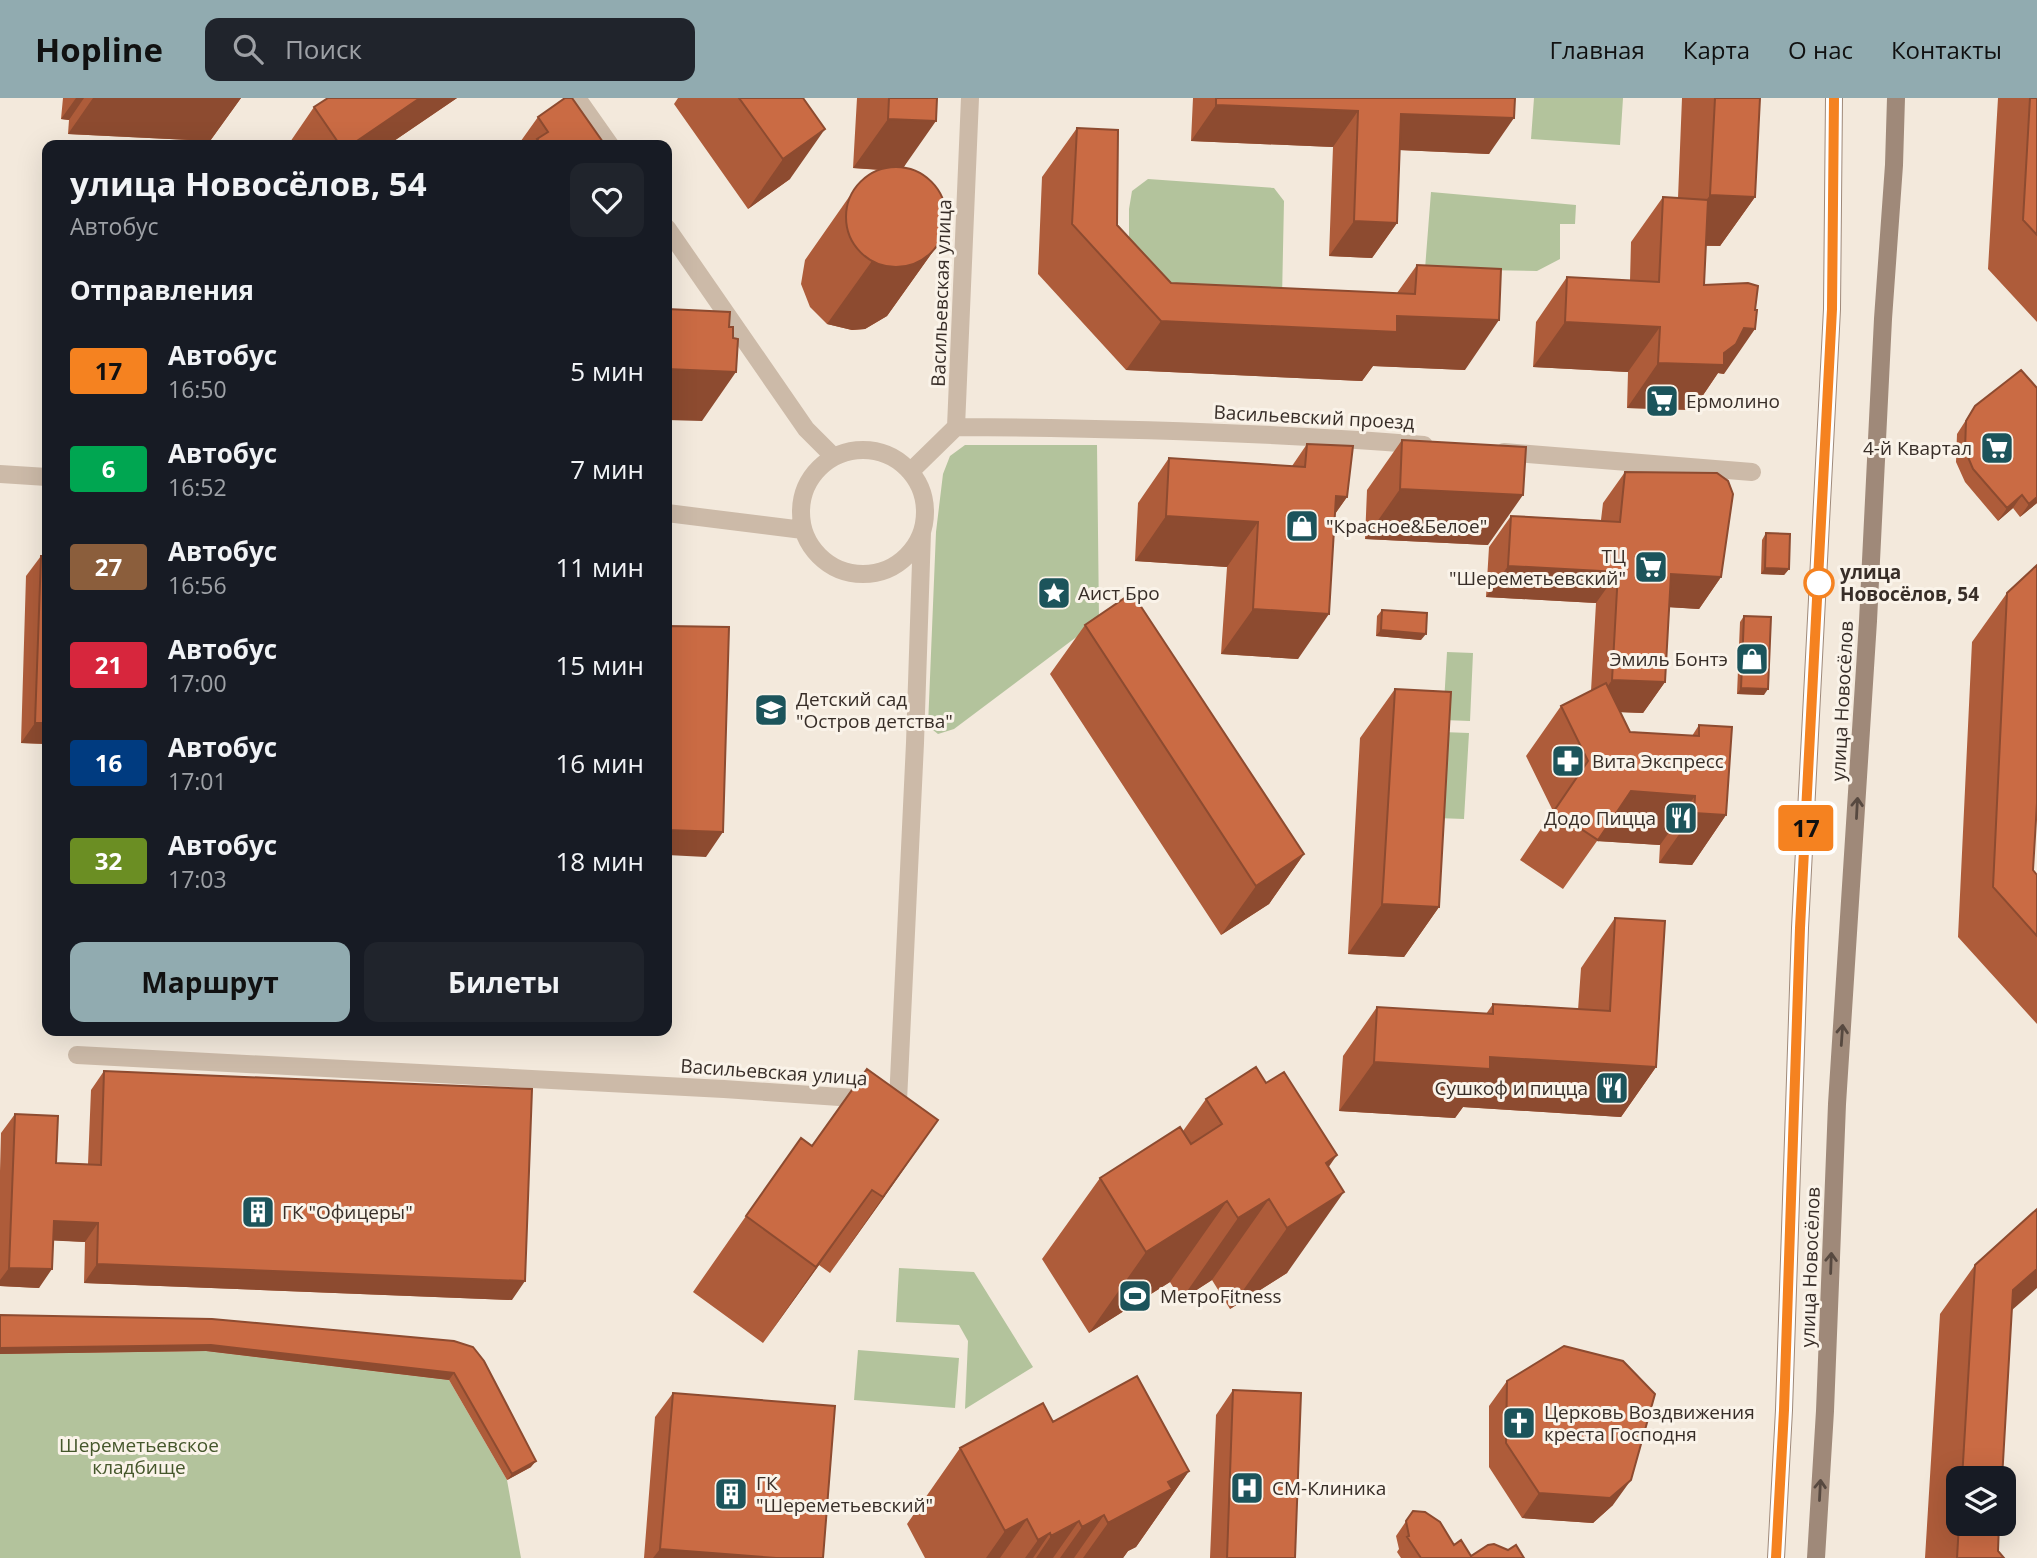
<!DOCTYPE html>
<html lang="ru">
<meta charset="utf-8">
<style>
:root{--surface:#171b24;--page:#20242c;--text:#f1f3f6;--muted:#9ea1a6;--accent:#91abb0}
body{margin:0;font-family:"Open Sans",sans-serif;background:var(--page);color:var(--text);height:100vh;display:flex;flex-direction:column;font-size:26px;white-space:nowrap}
*{box-sizing:border-box;margin:0}
p{font-size:23px;color:var(--muted)}
.icon{flex:none;width:38px;height:38px;fill:none;stroke:currentColor;stroke-width:2;stroke-linecap:round;stroke-linejoin:round}
.map{position:relative;flex:1;overflow:hidden}
.details{position:absolute;left:42px;top:42px;width:630px;height:896px;display:flex;flex-direction:column;background:var(--surface);border-radius:14px;box-shadow:0 7px 28px #0002}
.details>*{flex:none}
.badge{padding:0 14px;border-radius:5px;font-size:24px;line-height:46px}
.controls{position:absolute;left:1946px;top:1368px;display:grid;gap:14px}
.controls a{display:grid;place-items:center;width:70px;height:70px;border-radius:14px;background:var(--surface);box-shadow:0 7px 28px #0002;font-size:35px}
.map>.badge{position:absolute;translate:-50% -50%;box-shadow:0 0 0 4px #fff}
h2{padding:0 28px;font-size:26px;line-height:63px}
.round{display:grid;place-items:center;flex:none;width:74px;height:74px;border-radius:14px;background:var(--page)}
.headline{display:flex;align-items:center;justify-content:space-between;height:119px;padding:0 28px}
h1{font-size:33px;font-weight:700;line-height:52px}
.button{display:flex;gap:14px;margin-top:auto;padding:14px 28px}
.button a{flex:1;height:80px;border-radius:14px;background:var(--accent);color:#111;font-size:28px;font-weight:700;line-height:80px;text-align:center}
.button a+a{background:var(--page);color:var(--text)}
ul{padding:0;list-style:none}
li{display:flex;align-items:center;gap:21px;height:98px;padding:0 28px}
li div{flex:1}
li b{display:block;font-size:26px}
li em{font-style:normal}
li .badge{min-width:77px;font-weight:700;text-align:center}
header{display:flex;align-items:center;gap:42px;box-sizing:border-box;height:98px;padding:0 35px;background:var(--accent);color:#111}
header strong{font-size:33px}
nav{display:flex;gap:38px;margin-inline-start:auto;font-size:24px}
.search{width:490px;height:63px;background:var(--page);display:flex;align-items:center;gap:18px;box-sizing:border-box;padding:0 24px;border-radius:14px;color:var(--muted);font-size:26px}
.map>svg:first-child{display:block}
.green{fill:#b3c39c}
.lines{fill:none;stroke-linecap:round;stroke-linejoin:round}
.street{stroke:#ccbaa8;stroke-width:18}
.secondary{stroke:#9f8979;stroke-width:18}
.wall{fill:#ae5c3a}
.shaded-wall{fill:#8d4b30}
.building{fill:#ca6b44;stroke:#8d4b30;stroke-width:2}
.oneway{stroke:#574940}
.line-casing{stroke:#fff;stroke-width:16}
.line{stroke:#f58220;stroke-width:10}
.stop-dot{fill:#fff;stroke:#f58220;stroke-width:3.5}
.labels{text-anchor:middle;dominant-baseline:central;stroke-width:6;stroke-linejoin:round;paint-order:stroke}
.street-label{font-size:19px;fill:#382e28;stroke:#faf3e9}
.poi-label{font-size:19px;fill:#382e28;stroke:#faf3e9;text-anchor:start}
.stop-label{font-size:19px;font-weight:bold;fill:#382e28;stroke:#faf3e9;text-anchor:start}
.park-label{font-size:19px;fill:#45572b;stroke:#faf3e9}
</style>
<header>
<strong>Hopline</strong>
<div class="search"><svg class="icon" aria-label="search" viewBox="0 0 24 24"><circle cx="10" cy="10" r="6"/><path d="M15 15l6 6"/></svg>Поиск</div>
<nav><a>Главная</a><a>Карта</a><a>О нас</a><a>Контакты</a></nav>
</header>
<div class="map">
<svg width="2037" height="1460" viewBox="0 0 2037 1460">
<rect width="100%" height="100%" fill="#f3e9dc"/>
<path class="green" d="M1534,0h89l-3,47 -89,-6z
M1148,81l126,9 10,13 -2,97 -113,6 -40,-37v-58l3,-18z
M1431,94l145,13 -1,19h-15v35l-23,12 -112,-2z
M965,347h132l2,175 -145,109 -16,5 -10,-8 8,-194 7,-58 7,-18z
M1447,554l26,1 -3,68 -27,-1z
M1442,634l27,1 -5,86 -27,-1z
M899,1170l75,4 59,95 -68,42 3,-68 -9,-16 -63,-3z
M858,1252l101,8 -4,50 -101,-8z
M206,1253l243,29 58,100 14,78h-521v-204z"/>
<g class="lines">
<path class="street" d="M577,0l33,47
M667,130l139,201 27,27
M956,329c157,1 312,5 468,18
M801 414a62 62 0 1 1 124 0a62 62 0 1 1-124 0Z
M1504,354l248,20
M911,373l45,-44 14,-329
M0,376l47,3
M667,415l136,17
M77,957l647,34 174,12 17,-358 7,-211"/>
<path class="secondary" d="M1776,1460l8,-148 16,-482 32,-619 2,-211
M1816,1460l9,-147 12,-307 31,-483 15,-302 11,-154 2,-67"/>
</g>
<path class="wall" d="M63,0h178l-31,43 -142,-7 1,-14 -8,-1z
M328,0h129l-69,47h-100l26,-38z
M678,0h125l-13,81 -42,30 -74,-105z
M857,0h80l-33,69 35,76 -52,73 -22,13 -13,1 -25,-6 -17,-17 -9,-23 4,-24 44,-63 31,-27 -27,-2z
M1193,0h322l-26,56 -89,-4 -3,73 -25,35 -43,-2 4,-109 -142,-6z
M1682,0h78l-5,99 -35,49h-14l-2,39 20,89 -6,-1 -25,37 -66,-2 1,-36 -95,-5 3,-45 31,-45 63,4 1,-39 32,-45 15,1z
M1998,0h39v224l-49,-53z
M538,19l67,28h-87z
M1077,30l40,97 54,58 226,10 20,-28 48,105 -92,-4 -11,15 -236,-11 -88,-96 4,-97z
M2037,290v115l-17,14 -7,-9 -15,13 -33,-39 -9,-20 1,-28 18,-28z
M1402,342l86,105 -123,-6 2,-49z
M1307,346l40,53 -12,17 -37,145 -77,-5 6,-87 -92,-6 3,-58 31,-45 123,8z
M1625,374l96,105 -22,32 -30,-2 -4,75 -22,31 -23,-1 10,20 62,4 7,-11 27,90 -34,50 -33,-2 1,-18 -63,-4 -34,48 -43,-29 33,-49 -27,-55 35,-50 30,-15 5,-88 -110,-6 3,-50 22,-31 90,4 2,-17z
M1766,435l23,36 -5,6 -23,-1 1,-34z
M41,458h6v188l-26,-1 5,-167z
M2007,495l26,277 4,5v149l-79,-87 14,-295z
M1382,512l39,30 -45,-4 1,-20z
M1744,518l20,79 -27,-1 3,-72z
M1085,527l219,229 -35,50 -48,31 -171,-261z
M1395,591l44,218 -35,50 -56,-3 12,-216z
M1615,820l41,149 -35,50 -158,-10 -8,11 -116,-7 4,-55 34,-49 109,7 7,-10 85,6 3,-42z
M104,973l408,229 -428,-17 1,-41 -32,-2 -14,48 -39,-2v-115l1,-38 14,-19 41,49 32,1 3,-74z
M1266,985l63,84 -42,106 -57,36 -18,-29 -31,20 -11,-18 -81,51 -47,-74 58,-81 83,-47 23,-32z
M812,1048l73,50 -55,77 -11,-8 -56,78 -70,-51 53,-76z
M1975,1167l37,45 -10,169h-44v45h41l-1,27 6,7h-79l15,-244z
M0,1217l454,26 77,126 -24,13 -58,-100 -243,-29 -206,3z
M1507,1283l106,124 -20,18 -71,-5 -33,-51v-61z
M1233,1292l62,168h-85l6,-143z
M673,1295l150,165h-179l11,-141z
M1053,1324l136,49 -53,76 -8,4 -5,7h-198l-18,-34 53,-76z
M1413,1413l41,34 17,11 53,2h-123l-4,-6 2,-3 -3,-13z"/>
<path class="shaded-wall" d="M76,0h8l-15,22 -8,-1z
M93,0h148l-31,43 -142,-7z
M420,0h37l-69,47h-37z
M1216,7l142,6 -25,36 -142,-6z
M1401,16l113,4 -25,36 -113,-5z
M888,21l48,2 -35,50 -48,-3z
M825,31l-35,50 -42,30 35,-50z
M1710,97l45,2 -35,49 -44,-2z
M1354,123l43,2 -25,35 -43,-2z
M939,145l-52,73 -22,13 -13,1 -25,-6 45,-63z
M1397,218l102,4 -34,50 -92,-4 -11,15 -236,-11 35,-49z
M1565,224l95,5 -32,45 -95,-5z
M1744,230l11,1 -31,45 -6,-1 -25,37 -66,-2 31,-45z
M667,271l69,3 -34,49 -35,-1z
M1400,391l123,6 -35,50 -123,-6z
M2022,397l-9,13 -15,13 9,-13z
M1336,398l11,1 -32,45z
M2037,399v6l-17,14 9,-13z
M1166,418l92,6 -31,45 -92,-6z
M1508,468l110,6 -22,31 -110,-6z
M1765,470l24,1 -5,6 -23,-1z
M1671,476l50,3 -22,32 -50,-3z
M1253,511l76,5 -31,45 -77,-5z
M1381,532l45,4 -5,6 -45,-4z
M1612,582l53,2 -22,31 -53,-2z
M1741,590l27,1 -4,6 -27,-1z
M35,625h12v21l-26,-1z
M1631,693l64,5 -35,49 -63,-4z
M1694,715l32,2 -34,50 -33,-2z
M667,732l56,2 -17,25 -39,-2z
M1304,756l-35,50 -48,31 35,-49z
M1382,806l57,3 -35,50 -56,-3z
M1490,959l166,10 -35,50 -158,-10 -8,11 -116,-7 35,-49z
M938,1022l-53,76 -55,77 53,-76z
M1337,1057l-50,72 39,-64z
M872,1092l-53,75 -56,78 53,-76z
M1344,1094l-57,81 -57,36 57,-81z
M1269,1101l-57,81 -31,20 57,-82z
M1227,1103l-57,81 -81,51 57,-81z
M54,1123l44,2 -13,19 -44,-2z
M97,1166l428,17 -13,19 -428,-17z
M9,1170l43,1 -13,19 -39,-2v-6z
M2037,1171v19l-58,51 34,-49z
M211,1247l243,28 -5,7 -243,-29 -206,3v-6z
M536,1363l-5,6 -24,13 5,-6z
M1189,1373l-53,76 -8,4 -5,7h-40l25,-35 60,-41z
M1631,1382l-18,25 -20,18 -71,-5 17,-25z
M1104,1417l-30,43h-14l22,-31z
M1027,1421l-27,39h-14l19,-27z
M1079,1423l-26,37h-17l15,-22z
M1050,1435l-17,25h-8l13,-18z
M660,1451l116,9h-123z"/>
<path class="building" d="M328,0h92l-69,47h-11l-26,-38z
M565,0h7l33,47h-63l-5,-6 11,-7 -10,-15z
M739,0h64l22,31 -42,30z
M889,0h48l-1,23 -48,-2z
M1216,0h299l-1,20 -113,-4 -4,109 -43,-2 4,-110 -142,-6z
M1715,0h45l-5,99 -45,-2z
M2030,0h7v137l-14,-15z
M1077,30l41,2 -1,95 54,58 244,11 2,-29 84,4 -2,51 -102,-4v16l-236,-11 -89,-97z
M846 119a50 50 0 1 1 100 0a50 50 0 1 1-100 0Z
M1663,99l45,3 -4,85 44,-2 10,3 -3,24h2l-2,19 -11,-1 -8,16 -12,9v12l-66,-2 2,-36 -95,-5 2,-45 92,5z
M667,211l63,3 -1,15h4v11l5,1 -2,33 -69,-3z
M2021,272l16,18v109l-8,7 -7,-9 -15,13 -34,-39 -8,-19 1,-29 9,-15z
M1402,342l124,7 -3,48 -123,-6z
M1307,346l46,2 -6,51 -11,-1 -7,118 -76,-5 5,-87 -92,-6 3,-58 136,9z
M1625,374l92,1 11,8 5,13 -12,83 -50,-3 -6,108 -53,-2 6,-108 -110,-6 3,-50 109,6z
M1766,435l24,1 -1,35 -24,-1z
M41,458h6v167h-12z
M2037,467v238l-4,67 4,5v61l-44,-49 14,-294z
M1132,495l172,261 -48,32 -171,-261z
M1382,512l45,3 -1,21 -45,-4z
M1744,518l27,1 -3,72 -27,-1z
M667,528l62,1 -6,205 -56,-2z
M1606,585l24,49 69,4v-11l33,2 -6,88 -32,-2 1,-17 -64,-5 -33,49 -44,-29 34,-50 -27,-55z
M1395,591l56,3 -12,215 -57,-3z
M1615,820l50,3 -9,146 -166,-10v12l-116,-7 3,-55 116,7v-10l117,7z
M1256,969l10,16 18,-11 53,83 -11,8 18,29 -57,36 -18,-29 -31,19 -11,-17 -81,51 -46,-74 80,-51 11,17 31,-20 -16,-25z
M867,971l71,51 -55,77 -11,-7 -56,77 -70,-51 55,-78 11,8z
M104,973l428,18 -7,192 -428,-17 1,-41 -44,-2 -2,48 -43,-1 6,-154 43,2 -2,47 45,2z
M2037,1111v60l-24,21 -11,189h-40l13,-214z
M0,1217l212,4 242,22 19,6 11,14 52,100 -24,13 -58,-101 -243,-28 -211,3z
M1564,1248l59,15 32,33 -24,86 -21,18 -71,-5 -33,-50 1,-62z
M1137,1278l52,95 -21,11 4,7 -64,34 -4,-8 -22,12 -3,-6 -28,15 -1,-3 -12,7 -11,-21 -22,12 -45,-83 83,-45 10,19z
M1233,1292l68,3 -6,165h-68z
M673,1295l162,13 -12,152h-47l-116,-9z
M1413,1413l12,1 15,10 14,23 7,-5 10,16 17,-11 6,-1 14,6 8,-5 8,13h-103l-14,-21 2,-1 -3,-15z
M1959,1426h40l-1,27 6,7h-47z"/>
<defs><path id="oneway-shaft" d="M-6 0H5M1.5-3L5.5 0L1.5 3" fill="none" stroke-width="1.6" stroke-linecap="round" stroke-linejoin="round" transform="scale(1.75)"/></defs>
<g class="oneway">
<use href="#oneway-shaft" transform="translate(1857 710) rotate(-87)"/>
<use href="#oneway-shaft" transform="translate(1842 937) rotate(-86)"/>
<use href="#oneway-shaft" transform="translate(1831 1165) rotate(-88)"/>
<use href="#oneway-shaft" transform="translate(1820 1392) rotate(-87)"/>
</g>
<g class="lines">
<defs>
<path id="line" d="M1776,1460l8,-148 16,-482 32,-619 2,-211"/>
</defs>
<use href="#line" class="line-casing"/>
<use href="#line" class="line"/>
</g>
<defs>
<symbol id="supermarket-square" viewBox="-11 -11 22 22"><rect x="-9" y="-9" width="18" height="18" rx="4" fill="#1c545b" stroke="#faf3e9"/><path d="M-6-5.5h2.5l.6 2H6L4.5 2H-2.5L-4.4-4H-6ZM-1.5 3.2a1.3 1.3 0 1 0 .1 0ZM3 3.2a1.3 1.3 0 1 0 .1 0Z" fill="#fff"/></symbol>
<symbol id="shop-square" viewBox="-11 -11 22 22"><rect x="-9" y="-9" width="18" height="18" rx="4" fill="#1c545b" stroke="#faf3e9"/><path d="M-5-2.5h2.3a2.7 3.5 0 0 1 5.4 0H5L5.5 6h-11ZM-1.5-2.5h3a1.5 2.3 0 0 0-3 0Z" fill="#fff"/></symbol>
<symbol id="sight-square" viewBox="-11 -11 22 22"><rect x="-9" y="-9" width="18" height="18" rx="4" fill="#1c545b" stroke="#faf3e9"/><path d="M0-6L1.8-2.2L6-1.7L2.9 1.2L3.7 5.4L0 3.3L-3.7 5.4L-2.9 1.2L-6-1.7L-1.8-2.2Z" fill="#fff"/></symbol>
<symbol id="school-square" viewBox="-11 -11 22 22"><rect x="-9" y="-9" width="18" height="18" rx="4" fill="#1c545b" stroke="#faf3e9"/><path d="M0-5L7-2L0 1L-7-2ZM-4 1L0 2.5L4 1V4Q0 6-4 4Z" fill="#fff"/></symbol>
<symbol id="pharmacy-square" viewBox="-11 -11 22 22"><rect x="-9" y="-9" width="18" height="18" rx="4" fill="#1c545b" stroke="#faf3e9"/><path d="M-2-6h4v4h4v4h-4v4h-4v-4h-4v-4h4Z" fill="#fff"/></symbol>
<symbol id="restaurant-square" viewBox="-11 -11 22 22"><rect x="-9" y="-9" width="18" height="18" rx="4" fill="#1c545b" stroke="#faf3e9"/><path d="M-5-6h1v4h1v-4h1v4h1v-4h1v5L-1.5 .5V6h-2V.5L-5-1ZM5-6V6H3V1.5H1.5Q1.5-4 5-6Z" fill="#fff"/></symbol>
<symbol id="building-square" viewBox="-11 -11 22 22"><rect x="-9" y="-9" width="18" height="18" rx="4" fill="#1c545b" stroke="#faf3e9"/><path d="M-4-6H4V6H1V3H-1V6H-4ZM-2.5-4.3h1.7v1.8h-1.7ZM.8-4.3h1.7v1.8H.8ZM-2.5-1h1.7V.8h-1.7ZM.8-1h1.7V.8H.8Z" fill="#fff"/></symbol>
<symbol id="stadium-square" viewBox="-11 -11 22 22"><rect x="-9" y="-9" width="18" height="18" rx="4" fill="#1c545b" stroke="#faf3e9"/><path d="M0-5a6.5 5 0 1 0 0 10a6.5 5 0 1 0 0-10ZM-3.5-1.8h7v3.6h-7Z" fill="#fff"/></symbol>
<symbol id="church-square" viewBox="-11 -11 22 22"><rect x="-9" y="-9" width="18" height="18" rx="4" fill="#1c545b" stroke="#faf3e9"/><path d="M-1.2-6h2.4v3.5h3.3v2.4h-3.3V6h-2.4V-.1h-3.3v-2.4h3.3Z" fill="#fff"/></symbol>
<symbol id="hospital-square" viewBox="-11 -11 22 22"><rect x="-9" y="-9" width="18" height="18" rx="4" fill="#1c545b" stroke="#faf3e9"/><path d="M-5-5h3v3.5h4V-5h3V5h-3V1.5h-4V5h-3Z" fill="#fff"/></symbol>
</defs>
<g fill-rule="evenodd">
<use href="#supermarket-square" x="1643" y="284" width="38" height="38"/>
<use href="#supermarket-square" x="1978" y="331" width="38" height="38"/>
<use href="#shop-square" x="1283" y="409" width="38" height="38"/>
<use href="#supermarket-square" x="1632" y="450" width="38" height="38"/>
<use href="#sight-square" x="1035" y="476" width="38" height="38"/>
<use href="#shop-square" x="1733" y="542" width="38" height="38"/>
<use href="#school-square" x="752" y="593" width="38" height="38"/>
<use href="#pharmacy-square" x="1549" y="644" width="38" height="38"/>
<use href="#restaurant-square" x="1662" y="701" width="38" height="38"/>
<use href="#restaurant-square" x="1593" y="971" width="38" height="38"/>
<use href="#building-square" x="239" y="1095" width="38" height="38"/>
<use href="#stadium-square" x="1116" y="1179" width="38" height="38"/>
<use href="#church-square" x="1500" y="1306" width="38" height="38"/>
<use href="#hospital-square" x="1228" y="1371" width="38" height="38"/>
<use href="#building-square" x="712" y="1377" width="38" height="38"/>
</g>
<circle class="stop-dot" cx="1819" cy="485" r="14"/>
<g class="labels">
<g class="street-label">
<text transform="translate(941 195) rotate(-88)">Васильевская улица</text>
<text transform="translate(1314 319) rotate(3)">Васильевский проезд</text>
<text transform="translate(1842 603) rotate(-87)">улица Новосёлов</text>
<text transform="translate(774 974) rotate(4)">Васильевская улица</text>
<text transform="translate(1810 1169) rotate(-88)">улица Новосёлов</text>
</g>
<g class="poi-label">
<text x="1686" y="303">Ермолино</text>
<text x="1972" y="350" text-anchor="end">4-й Квартал</text>
<text x="1326" y="428">"Красное&amp;Белое"</text>
<text x="1626" y="458" text-anchor="end">ТЦ<tspan x="1626" dy="22">"Шереметьевский"</tspan></text>
<text x="1078" y="495">Аист Бро</text>
<text x="1728" y="561" text-anchor="end">Эмиль Бонтэ</text>
<text x="796" y="601">Детский сад<tspan x="796" dy="22">"Остров детства"</tspan></text>
<text x="1592" y="663">Вита Экспресс</text>
<text x="1656" y="720" text-anchor="end">Додо Пицца</text>
<text x="1588" y="990" text-anchor="end">Сушкоф и пицца</text>
<text x="282" y="1114">ГК "Офицеры"</text>
<text x="1160" y="1198">МетроFitness</text>
<text x="1544" y="1314">Церковь Воздвижения<tspan x="1544" dy="22">креста Господня</tspan></text>
<text x="756" y="1385">ГК<tspan x="756" dy="22">"Шереметьевский"</tspan></text>
<text x="1272" y="1390">СМ-Клиника</text>
</g>
<g class="stop-label">
<text x="1840" y="474">улица<tspan x="1840" dy="22">Новосёлов, 54</tspan></text>
</g>
<g class="park-label">
<text x="139" y="1347">Шереметьевское<tspan x="139" dy="22">кладбище</tspan></text>
</g>
</g>
</svg>
<div class="controls">
<a><svg class="icon" aria-label="layers" viewBox="0 0 24 24"><path d="M12 4l9 5-9 5-9-5zM3 14l9 5 9-5"/></svg></a>
</div>
<b class="badge" style="left:1806px;top:730px;background:#f58220;color:#111">17</b>
<section class="details">
<div class="headline"><div><h1>улица Новосёлов, 54</h1><p>Автобус</p></div><a class="round"><svg class="icon" aria-label="heart" viewBox="0 0 24 24"><path d="M12 20l-8-8c-3-5 5-10 8-4 3-6 11-1 8 4z"/></svg></a></div>
<h2>Отправления</h2>
<ul>
<li><span class="badge" style="background:#f58220;color:#111">17</span><div><b>Автобус</b><p>16:50</p></div><em>5 мин</em></li>
<li><span class="badge" style="background:#00a651;color:#fff">6</span><div><b>Автобус</b><p>16:52</p></div><em>7 мин</em></li>
<li><span class="badge" style="background:#8b5e3c;color:#fff">27</span><div><b>Автобус</b><p>16:56</p></div><em>11 мин</em></li>
<li><span class="badge" style="background:#d7263d;color:#fff">21</span><div><b>Автобус</b><p>17:00</p></div><em>15 мин</em></li>
<li><span class="badge" style="background:#003b80;color:#fff">16</span><div><b>Автобус</b><p>17:01</p></div><em>16 мин</em></li>
<li><span class="badge" style="background:#6b8e23;color:#fff">32</span><div><b>Автобус</b><p>17:03</p></div><em>18 мин</em></li>
</ul>
<div class="button"><a>Маршрут</a><a>Билеты</a></div>
</section>
</div>
